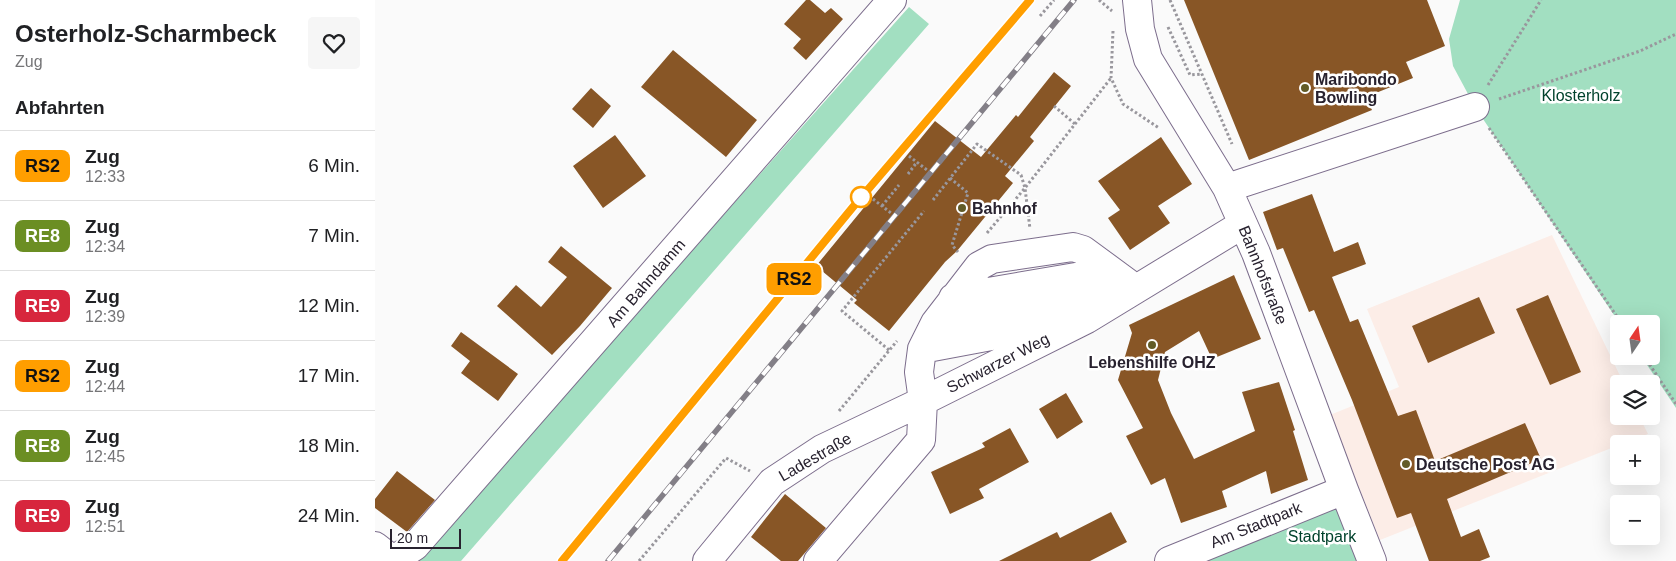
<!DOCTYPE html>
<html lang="de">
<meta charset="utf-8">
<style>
:root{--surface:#fff;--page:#f6f6f6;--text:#202124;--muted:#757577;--line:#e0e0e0}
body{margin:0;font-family:Arial,sans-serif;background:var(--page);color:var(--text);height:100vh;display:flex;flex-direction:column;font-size:19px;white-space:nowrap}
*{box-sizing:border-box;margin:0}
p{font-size:16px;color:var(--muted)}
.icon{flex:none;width:28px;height:28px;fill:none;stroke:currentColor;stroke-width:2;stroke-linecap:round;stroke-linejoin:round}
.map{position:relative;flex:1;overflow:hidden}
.panel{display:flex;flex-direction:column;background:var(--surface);width:375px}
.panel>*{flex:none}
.badge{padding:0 10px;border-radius:8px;font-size:18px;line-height:32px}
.needle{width:32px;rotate:13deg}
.buttons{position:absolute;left:1235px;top:315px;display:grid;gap:10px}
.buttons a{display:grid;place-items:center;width:50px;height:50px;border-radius:5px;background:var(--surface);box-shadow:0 5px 20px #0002;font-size:25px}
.scale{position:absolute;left:15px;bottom:12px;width:71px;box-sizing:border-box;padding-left:5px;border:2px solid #28222f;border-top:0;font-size:14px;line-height:18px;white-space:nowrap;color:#28222f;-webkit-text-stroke:4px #fff;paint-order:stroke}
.map>.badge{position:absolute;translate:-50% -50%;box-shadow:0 0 0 2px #fff}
h2{padding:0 15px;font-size:19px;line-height:45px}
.round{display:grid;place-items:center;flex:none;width:52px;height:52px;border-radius:5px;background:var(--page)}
.head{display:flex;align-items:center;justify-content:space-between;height:85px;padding:0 15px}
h1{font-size:24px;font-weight:600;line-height:38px}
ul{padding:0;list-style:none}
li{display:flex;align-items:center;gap:15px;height:70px;padding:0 15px;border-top:1px solid var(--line)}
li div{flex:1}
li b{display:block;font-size:19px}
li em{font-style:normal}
li .badge{min-width:55px;font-weight:700;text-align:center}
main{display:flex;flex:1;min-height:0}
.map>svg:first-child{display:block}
.commercial{fill:#fcede7}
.green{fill:#a2dfc1}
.building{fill:#885626}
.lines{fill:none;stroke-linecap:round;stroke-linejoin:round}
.minor-casing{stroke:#7c6d8c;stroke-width:30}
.path{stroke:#99979d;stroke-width:3;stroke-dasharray:2.5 2.5;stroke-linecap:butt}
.minor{stroke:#fff;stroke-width:28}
.rail-casing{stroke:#837f87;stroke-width:5.5}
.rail{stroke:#fff;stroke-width:4;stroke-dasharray:11;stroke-linecap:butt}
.line-casing{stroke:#fff;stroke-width:11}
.line{stroke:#ff9e00;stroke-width:8}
.poi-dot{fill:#625b27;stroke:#fff;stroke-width:2}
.stop-dot{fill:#fff;stroke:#ff9e00;stroke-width:2.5}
.labels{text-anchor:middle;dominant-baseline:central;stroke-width:5;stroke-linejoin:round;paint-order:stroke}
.poi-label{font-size:16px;font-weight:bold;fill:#28222f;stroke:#fff;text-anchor:start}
.park-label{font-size:16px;fill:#00422c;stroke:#fff}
.street-label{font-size:16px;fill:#28222f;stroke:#fff}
</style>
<main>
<section class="panel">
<div class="head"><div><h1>Osterholz-Scharmbeck</h1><p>Zug</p></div><a class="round"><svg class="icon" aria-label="heart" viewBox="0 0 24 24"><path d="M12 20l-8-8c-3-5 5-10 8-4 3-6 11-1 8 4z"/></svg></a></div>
<h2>Abfahrten</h2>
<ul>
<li><span class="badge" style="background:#ff9e00;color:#111">RS2</span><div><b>Zug</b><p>12:33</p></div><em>6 Min.</em></li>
<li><span class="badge" style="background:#6b8e23;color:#fff">RE8</span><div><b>Zug</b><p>12:34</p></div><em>7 Min.</em></li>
<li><span class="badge" style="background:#d7263d;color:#fff">RE9</span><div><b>Zug</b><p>12:39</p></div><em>12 Min.</em></li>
<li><span class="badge" style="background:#ff9e00;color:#111">RS2</span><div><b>Zug</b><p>12:44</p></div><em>17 Min.</em></li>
<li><span class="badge" style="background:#6b8e23;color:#fff">RE8</span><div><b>Zug</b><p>12:45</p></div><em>18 Min.</em></li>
<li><span class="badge" style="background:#d7263d;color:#fff">RE9</span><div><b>Zug</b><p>12:51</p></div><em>24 Min.</em></li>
</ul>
</section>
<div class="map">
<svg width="1301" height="561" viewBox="0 0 1301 561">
<rect width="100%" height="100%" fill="#fafafa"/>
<path class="commercial" d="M1177,235l72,149h-5v32h20l9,18 -29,10v1l-239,95 -50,-125 69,-28 -32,-78z"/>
<path class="green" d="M1085,0h216v408l-35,-52h10v-32h-31l-145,-217 -22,-41 -4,-27z
M534,7l20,17 -468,537h-46z
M962,501l21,60h-163z"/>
<path class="building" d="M431,0h4l15,13 6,-5 12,11 -37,41 -13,-12 8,-9 -17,-15z
M809,0h243l18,46 -39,16 7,16 -47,19 6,13 -123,50z
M298,50l84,70 -31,37 -85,-70z
M679,72l17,14 -41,51 4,4 -29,35 8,7 -56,68 -12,11 -56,69 -35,-28 3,-3 -41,-34 119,-145 46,36 35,-42 2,2z
M216,88l20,18 -18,22 -21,-19z
M240,135l31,41 -43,32 -30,-42z
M786,137l31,47 -34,22 12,17 -40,27 -22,-32 12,-8 -22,-29z
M937,194l22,58 24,-10 8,22 -34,13 18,45 8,-3 40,97 18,-6 19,51 90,-38 16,36 -94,40 14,38 18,-8 11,28 -10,4h-51l-18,-48 -14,5 -45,-118 -38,-90 -5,2 -26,-64 -6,2 -14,-38z
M186,246l51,42 -32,38 -28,29 -55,-49 19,-21 25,22 26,-30 -19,-15z
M859,275l27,64 -49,20 -13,-28 -34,21 -7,28 13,33 23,46 61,-28 -13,-39 37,-10 16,48 -2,1 15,49 -37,14 -5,-23 -44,20 5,16 -46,16 -16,-45 -14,7 -25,-49 17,-8 -25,-48 14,-47 -3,-8z
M1173,295l33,77 -31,13 -34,-76z
M1104,297l16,36 -67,30 -16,-37z
M86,332l57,42 -20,27 -37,-28 9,-12 -19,-15z
M691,393l17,29 -26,17 -18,-30z
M635,428l19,34 -50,27 5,9 -34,16 -19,-42 54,-25 -3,-4z
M22,471l38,29 -28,32 -32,-24v-9z
M410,494l41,34 -28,33h-17l-30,-24z
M736,512l16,30 -37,19h-91l58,-29 3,6z"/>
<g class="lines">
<defs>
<path id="minor" d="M762,0l3,29 8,30 79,129 29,65 88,237 28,71
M852,188l248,-81
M578,298l158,-27
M560,323l167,-27 13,-10
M547,349l134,-25
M0,546l18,14
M17,561l23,-15 477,-546
M332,561l65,-79 50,-33 101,-48 164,-82 156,-95
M443,561l103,-121 2,-39 -4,-29 3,-23 13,-26 44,-57 13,-7 81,-12 10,3 53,39
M794,561l175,-71"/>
</defs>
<use href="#minor" class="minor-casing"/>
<path class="path" d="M724,0l13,11
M795,0l62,144
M665,16l14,-16
M793,27l22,48 12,-1
M738,31l-2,47 12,26 36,24
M1113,85l53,-85
M1124,99l141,-48 36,-17
M679,106l21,18
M1114,128l133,196
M534,156l18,14
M533,174l9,-12
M575,178l18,15 -16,52 6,7
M498,199l18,14
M558,200l44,-56 44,31 4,13 5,41
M507,206l17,-21
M612,233l38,-45 86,-110
M514,350l-47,-39 82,-100
M1269,356l32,48
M464,411l58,-70
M264,561l87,-103 24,13"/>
<use href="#minor" class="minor"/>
<defs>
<path id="rail" d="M187,561l291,-354 177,-207
M233,561l466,-561"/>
</defs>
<use href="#rail" class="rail-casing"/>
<use href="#rail" class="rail"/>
</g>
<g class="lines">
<defs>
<path id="line" d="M187,561l291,-354 177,-207"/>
</defs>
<use href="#line" class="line-casing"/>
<use href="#line" class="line"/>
</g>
<g class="poi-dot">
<circle cx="930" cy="88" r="5"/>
<circle cx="587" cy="208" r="5"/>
<circle cx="777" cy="345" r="5"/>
<circle cx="1031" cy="464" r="5"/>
</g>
<circle class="stop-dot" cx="486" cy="197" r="10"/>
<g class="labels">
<g class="poi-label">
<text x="940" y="79">Maribondo<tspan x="940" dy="18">Bowling</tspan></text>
<text x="597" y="208">Bahnhof</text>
<text x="777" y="362" text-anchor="middle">Lebenshilfe OHZ</text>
<text x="1041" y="464">Deutsche Post AG</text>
</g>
<g class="park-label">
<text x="1206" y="95">Klosterholz</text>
<text x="947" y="536">Stadtpark</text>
</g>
<g class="street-label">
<text transform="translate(888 275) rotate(68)">Bahnhofstraße</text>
<text transform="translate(271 283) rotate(-49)">Am Bahndamm</text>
<text transform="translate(623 363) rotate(-27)">Schwarzer Weg</text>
<text transform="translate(440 457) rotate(-30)">Ladestraße</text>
<text transform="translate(881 525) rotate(-22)">Am Stadtpark</text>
</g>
</g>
</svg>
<div class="buttons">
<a><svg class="needle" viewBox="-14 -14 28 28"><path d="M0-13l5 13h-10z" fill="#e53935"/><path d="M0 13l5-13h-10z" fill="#757577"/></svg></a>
<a><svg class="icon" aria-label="layers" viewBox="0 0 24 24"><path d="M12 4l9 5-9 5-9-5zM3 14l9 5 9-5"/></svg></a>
<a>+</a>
<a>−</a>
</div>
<div class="scale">20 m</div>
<b class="badge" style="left:419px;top:279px;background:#ff9e00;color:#111">RS2</b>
</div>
</main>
